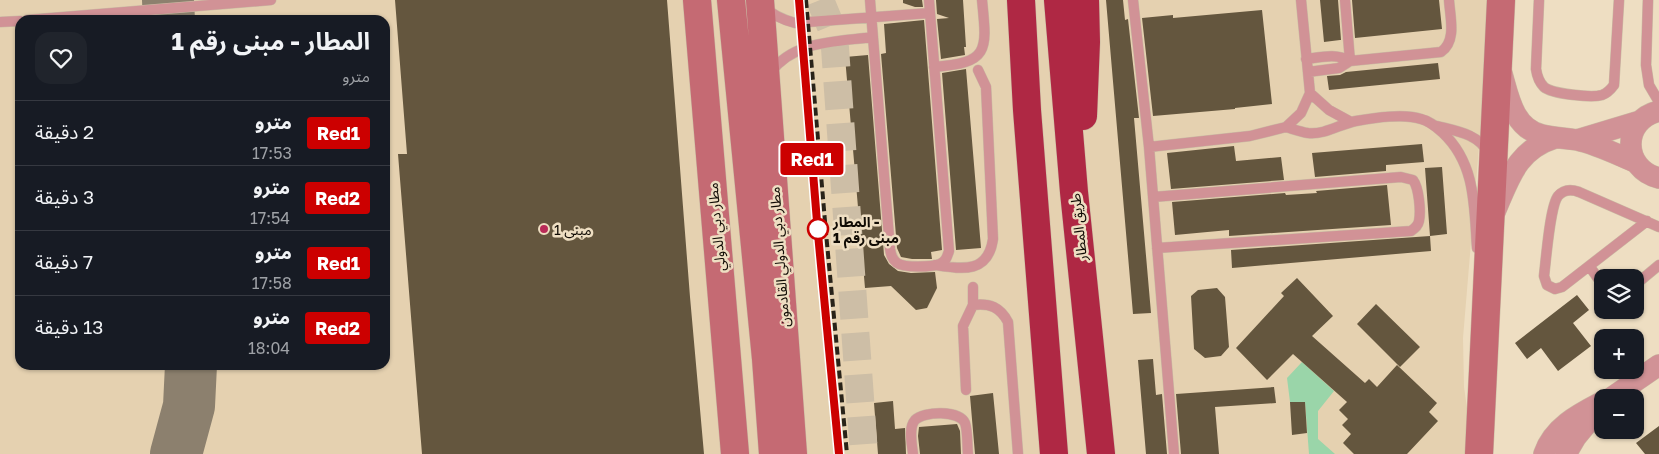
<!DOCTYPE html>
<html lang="ar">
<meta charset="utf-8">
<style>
:root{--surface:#171b24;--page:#20242c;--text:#f1f3f6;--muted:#9ea1a6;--line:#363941}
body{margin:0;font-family:"Golos Text","Noto Sans Arabic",sans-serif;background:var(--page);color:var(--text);direction:rtl;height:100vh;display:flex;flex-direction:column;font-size:19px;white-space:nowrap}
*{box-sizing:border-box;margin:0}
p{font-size:16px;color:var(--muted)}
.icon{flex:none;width:28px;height:28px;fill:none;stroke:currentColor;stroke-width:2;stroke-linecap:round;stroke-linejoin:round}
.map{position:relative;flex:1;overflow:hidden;direction:ltr}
.drawer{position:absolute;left:15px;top:15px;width:375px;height:355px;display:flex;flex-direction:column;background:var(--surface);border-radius:15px;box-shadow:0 1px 4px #0004;direction:rtl}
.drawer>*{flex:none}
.badge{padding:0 10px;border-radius:4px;font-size:18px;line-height:32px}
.controls{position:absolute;left:1594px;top:269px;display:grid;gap:10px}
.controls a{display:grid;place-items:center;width:50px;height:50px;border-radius:10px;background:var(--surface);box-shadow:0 1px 4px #0004;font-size:25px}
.map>.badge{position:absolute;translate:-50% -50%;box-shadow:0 0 0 2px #fff}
.round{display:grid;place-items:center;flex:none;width:52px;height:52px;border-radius:15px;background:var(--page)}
.headline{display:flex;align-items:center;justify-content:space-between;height:85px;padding:0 20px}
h1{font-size:24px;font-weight:700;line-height:38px}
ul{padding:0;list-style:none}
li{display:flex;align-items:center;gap:15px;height:65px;padding:0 20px;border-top:1px solid var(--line)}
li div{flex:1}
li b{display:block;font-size:19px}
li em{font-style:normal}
li .badge{min-width:55px;font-weight:700;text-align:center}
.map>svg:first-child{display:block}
.built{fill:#e5d1b0;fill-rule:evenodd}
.green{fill:#9ad5a9}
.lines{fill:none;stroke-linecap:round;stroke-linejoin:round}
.taxiway{stroke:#8c806e;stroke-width:52}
.building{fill:#64563e}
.secondary-tunnel{stroke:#cdbea6;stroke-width:28;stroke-dasharray:28 14;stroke-linecap:butt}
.lane-casing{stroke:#cabca4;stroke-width:11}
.street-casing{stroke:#cabca4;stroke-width:22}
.secondary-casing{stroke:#cabca4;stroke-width:29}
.highway-casing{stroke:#cabca4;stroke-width:29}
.lane{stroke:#d19296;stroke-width:10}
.street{stroke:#d19296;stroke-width:21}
.secondary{stroke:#c56a73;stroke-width:28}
.highway{stroke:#af2844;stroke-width:28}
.rail{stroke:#292319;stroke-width:4;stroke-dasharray:8 4;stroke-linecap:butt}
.line-casing{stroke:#fff;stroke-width:11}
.line{stroke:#c00;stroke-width:8}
.poi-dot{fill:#b92a57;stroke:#eedec2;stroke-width:2}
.stop-dot{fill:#fff;stroke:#c00;stroke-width:2.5}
.labels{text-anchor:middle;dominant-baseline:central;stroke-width:5;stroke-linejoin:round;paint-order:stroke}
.stop-label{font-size:14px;font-weight:bold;fill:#100b04;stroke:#eedec2;text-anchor:start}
.street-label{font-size:14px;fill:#100b04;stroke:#eedec2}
.poi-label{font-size:14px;fill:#100b04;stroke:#eedec2;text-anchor:start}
</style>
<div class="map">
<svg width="1659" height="454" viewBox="0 0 1659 454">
<rect width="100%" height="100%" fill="#eedec2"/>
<path class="built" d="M0,0h1488l-7,123 -18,215 1,49 4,28 1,39h-1469zM20,20h365v345h-365z"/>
<path class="green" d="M1302,362l32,29 -16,20v28l17,15h-26l-4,-52h-15l-3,-24z"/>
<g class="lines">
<path class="taxiway" d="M168,0l1,20
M176,454l13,-48 2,-41"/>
</g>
<path class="building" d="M395,0h272l23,297 14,157h-282l-24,-300h9z
M903,0h19l1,7h-8l-12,-4z
M936,0h27l3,47h-2l1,8 -24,4 -4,-40 12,-1 -12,-4z
M1106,0h17l2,20 3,-1 11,99h-5l17,195 -18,1z
M1320,0h18l3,40h-1l-16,2z
M1352,0h87l3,29 -87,9z
M1262,10l10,94 -37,4v1l-82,7 -11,-98 31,-3v3z
M924,20l18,230 -11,2 1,7h-20l-11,-2 -4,-9 -16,-194 5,-1 -2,-29z
M868,55l16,200 5,9 9,7 13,2 24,-1 2,16 -10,20 -11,2 -25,-24 -26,2 -20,-231z
M1438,63l2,16 -111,11 -2,-14 13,-1 6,-3z
M966,69l15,179 -25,2 -14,-177z
M1422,144l2,18 -38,3v6l-71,6 -3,-24z
M1234,146l2,15 45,-4 3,23 -113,9 -4,-36z
M1442,167l5,67 -17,2 -5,-68z
M1387,185l4,40 -162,11v-6l-54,5 -3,-33 113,-9 1,2 31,-2 -1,-2z
M1430,236l1,15 -199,17 -1,-18z
M1297,278l36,38 -21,20 53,47 4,-4 8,8 20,-22 40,38 -8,9 9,9 -31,33h-53l-11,-11 8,-9 -9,-9 6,-6 -9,-9 8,-8 -54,-48 -26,26 -31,-32 48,-52 -3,-3z
M1217,288l8,9 4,50 -8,9 -16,2 -11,-9 -3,-53 7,-6z
M1577,295l12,15 -16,13 18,23 -33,25 -17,-23 -14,11 -12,-16z
M1376,304l44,43 -20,20 -43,-43z
M1153,359l3,36 6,-1 5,60h-21l-8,-94z
M1274,387l2,16 -61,4 4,47h-38l-5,-60z
M993,393l6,61h-24l-5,-58z
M893,401l2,28 10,-1 1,26h-28l-4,-51z
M1290,402h15l2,31 -15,2z
M957,424l3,7 1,23h-41l-2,-18 1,-9z
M1659,426v28h-14l-9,-11z"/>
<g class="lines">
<path class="secondary-tunnel" d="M820,0l12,29 3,19 29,406"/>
<defs>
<path id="lane" d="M870,0l20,249c1,6 2,10 7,14 7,5 35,4 43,1 6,-3 7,-7 9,-13l-20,-251
M1133,0l16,147 25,307
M1345,0l5,61 91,-9c16,-11 9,-35 8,-52
M1539,0l-3,69c1,7 3,13 8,18 8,7 48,11 58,8 6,-2 9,-6 12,-10l5,-85
M1648,0l-2,65 3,20 10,17
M765,7c8,9 19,13 30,16l135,-10
M27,20l244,-20
M0,22l20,-1
M1306,59c16,-2 30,-6 44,2l-11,7 -31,4
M934,67c56,-4 53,-17 48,-67
M770,73c24,-33 66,-31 103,-36
M1310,93l19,17 22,12
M1437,126c19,5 42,8 51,27
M1286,127c7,2 15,5 22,6 17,2 32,-9 48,-12 18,-3 48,-8 65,-2 9,2 15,8 22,14 33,31 31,74 34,115
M1149,147l101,-11 36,-9 15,-14 9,-20 -9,-93
M1153,197l248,-20 12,3c6,8 8,31 6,41 -1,5 -4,7 -8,10l-254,17
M1647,221l-85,66 -7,2 -8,-4 -3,-9c2,-16 6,-70 14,-80 6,-7 13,-7 21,-4l80,35
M935,265c27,4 53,9 58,-26l-7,-152 -8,-17
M1590,267l12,17
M1635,285l24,-20
M973,305c17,-2 27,2 35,17l10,132
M966,390l-3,-64 10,-21v-18
M913,454c-1,-10 -5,-26 2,-34 9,-9 44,-10 50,3 3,9 2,22 3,31"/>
<path id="street" d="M1502,74c7,25 12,54 40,61 12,3 23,3 35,5 19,4 39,14 58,22
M1659,111c-38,9 -37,58 0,67
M1577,140l63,-19
M1494,214c15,-34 22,-64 61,-76
M1611,398l48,-33
M1544,454c9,-27 35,-40 58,-52
M1566,454l10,-17 24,-29"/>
<path id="secondary" d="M697,0l38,454
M731,0l35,359 7,95
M760,0l33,454
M1479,454l22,-454"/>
<path id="highway" d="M1021,0l6,110 27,344
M1058,0l16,192 27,262
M1083,116l3,-74 -1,-42"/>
</defs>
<use href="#lane" class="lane-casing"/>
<use href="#street" class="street-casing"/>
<use href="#secondary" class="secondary-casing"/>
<use href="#highway" class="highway-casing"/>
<use href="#lane" class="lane"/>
<use href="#street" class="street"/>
<use href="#secondary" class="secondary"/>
<use href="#highway" class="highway"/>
<path class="rail" d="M806,0l20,233 21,221
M804,61l14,173 21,220"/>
</g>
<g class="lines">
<defs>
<path id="line" d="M799,0l19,234 21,220"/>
</defs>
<use href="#line" class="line-casing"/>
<use href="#line" class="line"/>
</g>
<circle class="poi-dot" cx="544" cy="229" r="5"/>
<circle class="stop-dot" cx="818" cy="229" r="10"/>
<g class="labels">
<g class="stop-label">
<text x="833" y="221">المطار -<tspan x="833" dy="16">مبنى رقم 1</tspan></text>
</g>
<g class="street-label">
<text transform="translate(716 227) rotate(-95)">مطار دبي الدولي</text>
<text transform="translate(1078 227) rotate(-96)">طريق المطار</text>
<text transform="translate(779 257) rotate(-94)">مطار دبي الدولي القادمون</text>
</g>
<g class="poi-label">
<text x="554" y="229">مبنى 1</text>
</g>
</g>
</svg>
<div class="controls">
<a><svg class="icon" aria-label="layers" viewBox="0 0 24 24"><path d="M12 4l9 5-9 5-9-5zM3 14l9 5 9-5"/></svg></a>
<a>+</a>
<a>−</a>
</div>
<b class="badge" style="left:812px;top:159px;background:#c00;color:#fff">Red1</b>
<section class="drawer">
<div class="headline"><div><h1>المطار - مبنى رقم 1</h1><p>مترو</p></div><a class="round"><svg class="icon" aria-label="heart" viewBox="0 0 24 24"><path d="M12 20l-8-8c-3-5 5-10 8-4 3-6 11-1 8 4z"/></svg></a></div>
<ul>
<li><span class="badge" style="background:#c00;color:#fff">Red1</span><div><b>مترو</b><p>17:53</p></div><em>2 دقيقة</em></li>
<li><span class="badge" style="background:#c00;color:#fff">Red2</span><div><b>مترو</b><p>17:54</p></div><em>3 دقيقة</em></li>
<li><span class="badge" style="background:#c00;color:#fff">Red1</span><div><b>مترو</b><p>17:58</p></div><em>7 دقيقة</em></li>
<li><span class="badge" style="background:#c00;color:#fff">Red2</span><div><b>مترو</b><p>18:04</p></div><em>13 دقيقة</em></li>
</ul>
</section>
</div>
